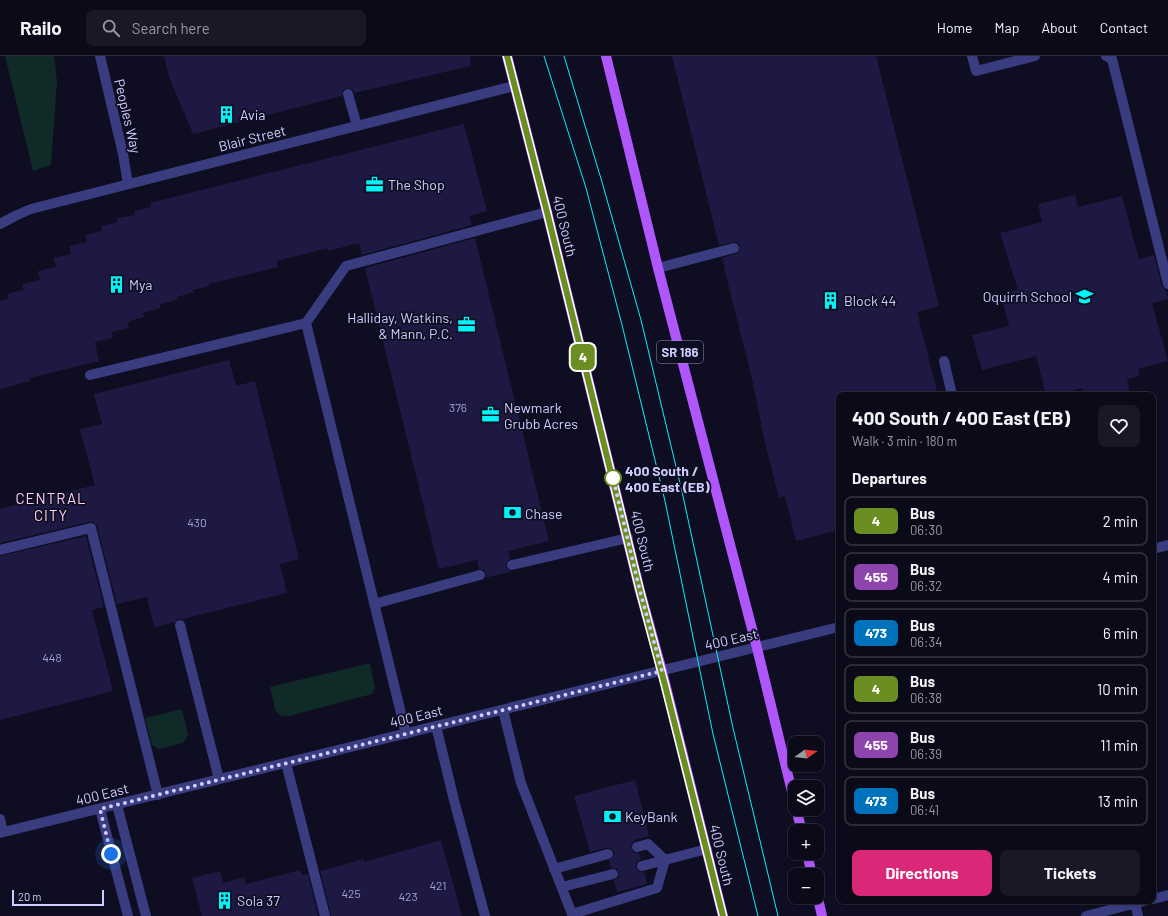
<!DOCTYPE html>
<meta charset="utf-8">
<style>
:root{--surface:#0b0a19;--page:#191826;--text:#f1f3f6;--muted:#9a9aa2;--line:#2b2b38;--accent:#db2777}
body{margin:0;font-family:Barlow,sans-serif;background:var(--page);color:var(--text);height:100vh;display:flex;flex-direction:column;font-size:15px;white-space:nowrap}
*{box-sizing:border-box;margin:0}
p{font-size:13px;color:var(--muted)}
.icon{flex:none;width:22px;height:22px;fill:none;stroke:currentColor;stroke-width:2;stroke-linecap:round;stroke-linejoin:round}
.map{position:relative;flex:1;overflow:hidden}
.panel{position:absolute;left:836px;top:336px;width:320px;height:512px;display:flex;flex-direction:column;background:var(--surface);border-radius:8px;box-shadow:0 1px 3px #0004,0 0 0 1px var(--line)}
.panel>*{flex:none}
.badge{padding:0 8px;border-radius:6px;font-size:14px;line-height:26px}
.needle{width:26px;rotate:76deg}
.controls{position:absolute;left:788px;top:680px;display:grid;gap:8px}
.controls a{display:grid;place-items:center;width:36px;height:36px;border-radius:8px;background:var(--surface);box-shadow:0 1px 3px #0004,0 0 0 1px var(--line);font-size:20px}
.scale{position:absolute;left:12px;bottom:10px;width:92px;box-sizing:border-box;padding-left:4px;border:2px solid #cfcdff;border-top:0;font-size:11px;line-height:14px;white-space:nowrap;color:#cfcdff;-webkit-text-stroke:3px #0f0d21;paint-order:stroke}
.you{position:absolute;width:20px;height:20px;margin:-10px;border:3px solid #fff;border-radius:50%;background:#1a73e8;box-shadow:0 0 0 6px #1a73e833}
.map>.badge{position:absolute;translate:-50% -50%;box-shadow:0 0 0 2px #fff}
h2{padding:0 16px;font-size:15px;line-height:36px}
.round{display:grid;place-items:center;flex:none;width:42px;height:42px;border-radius:8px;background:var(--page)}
.summary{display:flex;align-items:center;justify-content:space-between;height:68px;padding:0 16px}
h1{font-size:19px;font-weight:700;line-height:30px}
.cta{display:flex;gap:8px;margin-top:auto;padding:8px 16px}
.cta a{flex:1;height:46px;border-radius:8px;background:var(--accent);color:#fff;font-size:16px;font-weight:700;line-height:46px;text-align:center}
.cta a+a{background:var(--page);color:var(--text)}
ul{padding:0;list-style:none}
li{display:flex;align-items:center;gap:12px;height:50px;margin:0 8px 6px;padding:0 8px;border:2px solid var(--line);border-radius:8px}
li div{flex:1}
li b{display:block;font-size:15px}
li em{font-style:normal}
li .badge{min-width:44px;font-weight:700;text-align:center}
header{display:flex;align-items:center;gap:24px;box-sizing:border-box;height:56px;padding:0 20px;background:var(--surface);border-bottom:1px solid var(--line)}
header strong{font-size:19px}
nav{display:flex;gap:22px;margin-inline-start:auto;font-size:14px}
.search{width:280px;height:36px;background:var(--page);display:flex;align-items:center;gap:10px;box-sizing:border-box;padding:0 14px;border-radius:8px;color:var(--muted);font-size:15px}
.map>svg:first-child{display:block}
.green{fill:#102b27}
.building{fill:#1e1942}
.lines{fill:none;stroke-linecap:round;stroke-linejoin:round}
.service{stroke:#393c7f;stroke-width:10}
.minor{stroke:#393c7f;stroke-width:10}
.primary{stroke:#b056fd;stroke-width:10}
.tram{stroke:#02f3f6;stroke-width:1}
.line-casing{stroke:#fff;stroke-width:9}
.line{stroke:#6b8e23;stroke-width:6}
.walk{stroke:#cfcdff;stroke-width:4;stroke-dasharray:0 7.2}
.stop-dot{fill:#fff;stroke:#6b8e23;stroke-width:2}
.labels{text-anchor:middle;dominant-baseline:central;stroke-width:3.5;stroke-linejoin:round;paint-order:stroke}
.number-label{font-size:12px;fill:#a3a0d0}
.shield{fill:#0f0d21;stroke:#9593bc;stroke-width:1}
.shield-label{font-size:13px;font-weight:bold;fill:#cfcdff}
.poi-label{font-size:14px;fill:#cfcdff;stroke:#0f0d21;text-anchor:start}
.street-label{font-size:14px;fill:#cfcdff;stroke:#0f0d21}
.stop-label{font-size:14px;font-weight:bold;fill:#cfcdff;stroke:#0f0d21;text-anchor:start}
.neighbourhood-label{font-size:15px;letter-spacing:1px;fill:#ffcff2;stroke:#0f0d21}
</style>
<header>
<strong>Railo</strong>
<div class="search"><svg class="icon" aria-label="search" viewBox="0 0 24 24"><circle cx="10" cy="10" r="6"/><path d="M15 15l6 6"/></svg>Search here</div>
<nav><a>Home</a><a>Map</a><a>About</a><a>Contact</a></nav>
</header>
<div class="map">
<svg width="1168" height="860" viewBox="0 0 1168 860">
<rect width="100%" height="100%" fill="#0f0d21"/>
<path class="green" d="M5,0h49l3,25 -6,84 -18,6z
M370,607l5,25 -3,6 -83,22h-7l-6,-4 -6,-25z
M182,653l6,26 -5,8 -24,6 -7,-4 -7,-27z"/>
<path class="building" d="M164,0h306l1,10 -117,27 -2,-4 -5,-1 -4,2 -1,6 -149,38 -24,-57z
M672,0h204l63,250 -22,6 21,83h-99v135l-43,11 -11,-45 -6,2 -14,-55 -12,-60 -29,-115h1l-3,-10 16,-5 2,-6 -2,-4 -3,-1 -16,3z
M464,68l23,87 -18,5 3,9 -110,30 -3,-12 -31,8 -1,-3 -50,13 1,6 -69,17v2l-16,4 1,2 -17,5v3l-17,4 1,4 -18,5 1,4 -17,5 2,6 -17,4 1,6 -18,4 4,19 -69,17v3l-30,8v-88l8,-2 -1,-5 17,-4 -2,-6 18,-4 -2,-9 18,-4 -3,-9 18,-4 -2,-8 18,-4 -2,-7 17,-4 -1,-5 17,-4 -1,-4 18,-3 -1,-4 17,-4 -1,-4z
M1075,139l3,12 44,-11 17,63 15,-4 8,31 4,4 2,9 -16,4 16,58 -30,8 2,7 -13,3 3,16h-46l-2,-7 -25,7h-11l-10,-39 -54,14 -10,-35 37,-9 -8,-32 17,-4 -18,-57 42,-11 -4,-18z
M475,182l74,303 -41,10 2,8 -4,4v4l4,4h3l-28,7 1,-5 -2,-3 -5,-1 -2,-9 -38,9 -74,-301z
M229,304l7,26 19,-5 44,178 -19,5 7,29 -104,26h-5l-3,3 -21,5 -7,-30 -30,7 -20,-78 -4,-4h-4l-89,21v-34l95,-24 -15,-56 22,-5 -8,-30z
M86,480l18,71 -12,3 21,81 -113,29v-164z
M635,724l14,56 -14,4 -3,3 -1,5 2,4 6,1 2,7 -4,2 -1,5 2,4 6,1 3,12 -30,8 -3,-12 4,-2 1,-5 -2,-4 -6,-1 -2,-8 5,-4v-4l-4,-4h-4l-16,4 -16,-56z
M441,784l21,76h-131l-11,-45 44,-12v3z
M300,814l2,5 6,-1 10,42h-116l-10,-38 28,-7 3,12 21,-6 2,7z"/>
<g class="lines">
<path class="service" d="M972,0l4,15 59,-15
M1106,0l6,3 56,225
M348,38l9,32
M658,212l76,-20
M306,267l100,411
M944,305l8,34
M90,319l216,-52 40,-57 201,-54
M0,494l91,-22 67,267
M512,509l116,-27
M374,548l106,-29
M180,569l39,154
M503,654l18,73 51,131 85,-26 8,-28
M436,670l18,74 31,116
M286,707l39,153
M117,749l29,111
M100,753l28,107
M0,763l3,13
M637,791l11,-3 17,16
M642,810l65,-17
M554,813l54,-15
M562,831l51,-13
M1153,843l15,-4
M1135,847l3,13
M1086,860l58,-15"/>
<path class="minor" d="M100,0l23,98 5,30
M0,168l17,-9 14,-6 483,-123
M1153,493l15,-4
M0,777l839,-206"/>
<path class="primary" d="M507,0l40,156 93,379 22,80 61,245
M606,0l52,212 99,380 38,156
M796,753l6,22
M807,797l5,22
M817,838l5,22"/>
<path class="tram" d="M544,0l42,132 36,137 43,176 48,233 45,182
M564,0l38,126 39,138 42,176 50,232 45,188"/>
</g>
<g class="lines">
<defs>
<path id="line" d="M507,0l40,156 93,379 25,94 58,231"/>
</defs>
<use href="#line" class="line-casing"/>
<use href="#line" class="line"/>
<path class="walk" d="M111,798l-11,-45 562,-138 -22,-80 -27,-113"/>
</g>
<defs>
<symbol id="building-bare" viewBox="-9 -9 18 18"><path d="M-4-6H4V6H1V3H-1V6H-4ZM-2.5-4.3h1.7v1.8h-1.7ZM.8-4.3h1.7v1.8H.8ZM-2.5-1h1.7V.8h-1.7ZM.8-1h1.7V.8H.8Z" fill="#02f3f6" stroke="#0f0d21" stroke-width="2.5" paint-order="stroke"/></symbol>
<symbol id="office-bare" viewBox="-9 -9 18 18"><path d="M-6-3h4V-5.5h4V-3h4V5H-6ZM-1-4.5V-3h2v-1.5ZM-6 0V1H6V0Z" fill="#02f3f6" stroke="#0f0d21" stroke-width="2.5" paint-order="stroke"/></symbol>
<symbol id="school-bare" viewBox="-9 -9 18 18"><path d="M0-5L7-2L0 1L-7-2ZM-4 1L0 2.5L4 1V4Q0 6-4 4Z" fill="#02f3f6" stroke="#0f0d21" stroke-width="2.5" paint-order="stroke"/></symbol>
<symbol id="bank-bare" viewBox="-9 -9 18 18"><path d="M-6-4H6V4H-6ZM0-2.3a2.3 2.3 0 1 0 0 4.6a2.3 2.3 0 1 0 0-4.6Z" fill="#02f3f6" stroke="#0f0d21" stroke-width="2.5" paint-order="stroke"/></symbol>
</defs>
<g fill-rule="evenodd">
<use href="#building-bare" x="214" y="46" width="25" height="25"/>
<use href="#office-bare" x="362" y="116" width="25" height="25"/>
<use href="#building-bare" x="104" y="216" width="25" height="25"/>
<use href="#school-bare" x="1072" y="228" width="25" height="25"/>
<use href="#building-bare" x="818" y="232" width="25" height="25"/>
<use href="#office-bare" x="454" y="256" width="25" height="25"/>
<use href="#office-bare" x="478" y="346" width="25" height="25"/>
<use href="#bank-bare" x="500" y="444" width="25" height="25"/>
<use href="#bank-bare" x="600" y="748" width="25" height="25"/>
<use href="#building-bare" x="212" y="832" width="25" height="25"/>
</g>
<circle class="stop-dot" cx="613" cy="422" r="8"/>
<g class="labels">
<g class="number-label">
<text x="458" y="351">376</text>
<text x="197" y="466">430</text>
<text x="52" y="601">448</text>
<text x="438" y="829">421</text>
<text x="351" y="837">425</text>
<text x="408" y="840">423</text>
</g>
<rect class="shield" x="657" y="285" width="46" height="22" rx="3"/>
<g class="shield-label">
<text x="680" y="296">SR 186</text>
</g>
<g class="poi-label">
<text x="240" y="58">Avia</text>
<text x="388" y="128">The Shop</text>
<text x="129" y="228">Mya</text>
<text x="1072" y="240" text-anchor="end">Oquirrh School</text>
<text x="844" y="244">Block 44</text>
<text x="453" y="261" text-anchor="end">Halliday, Watkins,<tspan x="453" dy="16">&amp; Mann, P.C.</tspan></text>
<text x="504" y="351">Newmark<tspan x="504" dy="16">Grubb Acres</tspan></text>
<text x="525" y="457">Chase</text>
<text x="625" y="760">KeyBank</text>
<text x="237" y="844">Sola 37</text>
</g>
<g class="street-label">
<text transform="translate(128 60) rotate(77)">Peoples Way</text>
<text transform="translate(252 82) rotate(-14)">Blair Street</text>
<text transform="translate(565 170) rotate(76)">400 South</text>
<text transform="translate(643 485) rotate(76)">400 South</text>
<text transform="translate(731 583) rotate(-13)">400 East</text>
<text transform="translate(416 660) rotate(-14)">400 East</text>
<text transform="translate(102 738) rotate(-14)">400 East</text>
<text transform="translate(722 799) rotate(76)">400 South</text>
</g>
<g class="stop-label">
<text x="625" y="414">400 South /<tspan x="625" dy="16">400 East (EB)</tspan></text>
</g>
<g class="neighbourhood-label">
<text x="51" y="442">CENTRAL<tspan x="51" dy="17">CITY</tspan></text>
</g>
</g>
</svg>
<div class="controls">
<a><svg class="needle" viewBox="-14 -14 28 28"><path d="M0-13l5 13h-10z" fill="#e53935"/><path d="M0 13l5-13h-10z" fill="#9a9aa2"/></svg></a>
<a><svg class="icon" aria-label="layers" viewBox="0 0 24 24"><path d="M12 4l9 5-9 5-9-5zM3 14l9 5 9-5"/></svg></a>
<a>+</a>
<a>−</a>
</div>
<div class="scale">20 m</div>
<div class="you" style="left:111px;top:798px"></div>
<b class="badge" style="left:583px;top:301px;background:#6b8e23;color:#fff">4</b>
<section class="panel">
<div class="summary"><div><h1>400 South / 400 East (EB)</h1><p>Walk · 3 min · 180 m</p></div><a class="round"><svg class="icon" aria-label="heart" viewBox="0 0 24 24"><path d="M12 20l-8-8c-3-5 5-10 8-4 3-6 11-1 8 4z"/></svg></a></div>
<h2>Departures</h2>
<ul>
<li><span class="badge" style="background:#6b8e23;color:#fff">4</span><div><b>Bus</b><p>06:30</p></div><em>2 min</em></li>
<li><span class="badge" style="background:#8e44ad;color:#fff">455</span><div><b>Bus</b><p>06:32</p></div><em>4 min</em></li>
<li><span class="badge" style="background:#0072bc;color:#fff">473</span><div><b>Bus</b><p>06:34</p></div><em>6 min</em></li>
<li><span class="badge" style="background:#6b8e23;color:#fff">4</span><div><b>Bus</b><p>06:38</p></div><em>10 min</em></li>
<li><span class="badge" style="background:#8e44ad;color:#fff">455</span><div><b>Bus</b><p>06:39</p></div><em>11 min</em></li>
<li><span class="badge" style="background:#0072bc;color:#fff">473</span><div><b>Bus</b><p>06:41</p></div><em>13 min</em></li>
</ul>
<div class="cta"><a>Directions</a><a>Tickets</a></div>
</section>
</div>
